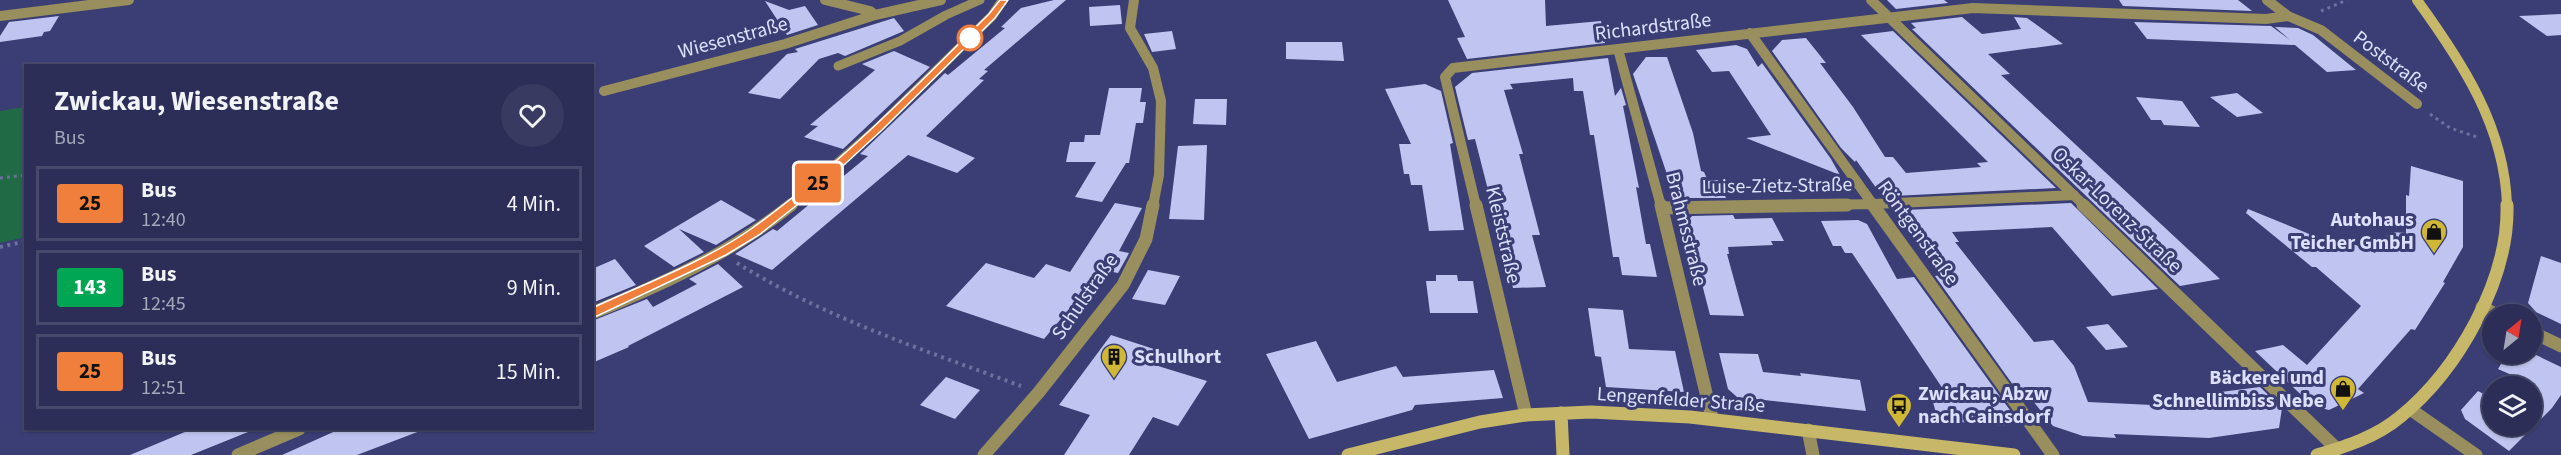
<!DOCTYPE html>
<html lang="de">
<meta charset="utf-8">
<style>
:root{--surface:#2c2e57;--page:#383a61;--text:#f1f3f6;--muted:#a6a8ba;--line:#484a6d}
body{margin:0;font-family:"Source Sans 3",sans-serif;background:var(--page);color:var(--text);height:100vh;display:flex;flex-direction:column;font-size:22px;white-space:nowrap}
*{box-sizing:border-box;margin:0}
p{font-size:20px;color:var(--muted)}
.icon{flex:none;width:33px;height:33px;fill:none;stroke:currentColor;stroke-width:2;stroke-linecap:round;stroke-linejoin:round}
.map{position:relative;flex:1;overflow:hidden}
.sheet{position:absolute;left:24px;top:64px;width:570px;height:366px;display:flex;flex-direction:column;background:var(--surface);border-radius:0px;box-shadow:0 2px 4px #0004,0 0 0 2px var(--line)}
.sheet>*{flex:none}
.badge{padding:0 12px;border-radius:4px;font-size:21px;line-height:39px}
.needle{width:39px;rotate:30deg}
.tools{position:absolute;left:2482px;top:304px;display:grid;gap:12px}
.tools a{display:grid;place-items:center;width:60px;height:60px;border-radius:50%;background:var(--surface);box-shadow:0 2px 4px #0004,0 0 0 2px var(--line);font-size:30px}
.map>.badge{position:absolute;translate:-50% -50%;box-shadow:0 0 0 3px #fff}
.round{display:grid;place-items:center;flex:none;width:63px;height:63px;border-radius:32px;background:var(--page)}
.headline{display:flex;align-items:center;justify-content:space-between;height:102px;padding:0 30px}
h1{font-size:28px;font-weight:700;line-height:45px}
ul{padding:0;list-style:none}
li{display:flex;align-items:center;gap:18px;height:75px;margin:0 12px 9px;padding:0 18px;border:3px solid var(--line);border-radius:0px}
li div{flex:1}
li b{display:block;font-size:22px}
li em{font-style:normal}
li .badge{min-width:66px;font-weight:700;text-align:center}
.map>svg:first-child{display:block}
.green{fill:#216a46}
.building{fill:#bfc5f0}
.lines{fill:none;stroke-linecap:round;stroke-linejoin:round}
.path-far1{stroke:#6b709d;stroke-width:3;stroke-dasharray:3 4;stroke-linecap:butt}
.path{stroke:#6b709d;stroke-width:4;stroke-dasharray:3 4.5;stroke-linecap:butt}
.lane{stroke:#988e5e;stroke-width:9}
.street-far1{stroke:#988e5e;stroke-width:10}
.street{stroke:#988e5e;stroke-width:13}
.secondary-far1{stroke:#c7b768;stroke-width:10}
.secondary{stroke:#c7b768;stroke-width:13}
.line{fill:#f07f3c;stroke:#fff;stroke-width:1.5}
.stop-dot{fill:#fff;stroke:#f07f3c;stroke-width:3}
.labels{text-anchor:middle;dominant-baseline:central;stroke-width:6;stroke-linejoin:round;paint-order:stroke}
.street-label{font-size:20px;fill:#dce1fb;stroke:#3a3e74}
.poi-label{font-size:20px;font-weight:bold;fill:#dce1fb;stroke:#3a3e74;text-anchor:end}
</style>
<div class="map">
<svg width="2561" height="455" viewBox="0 0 2561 455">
<rect width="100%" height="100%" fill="#3a3e74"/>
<path class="green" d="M25,107v130l-25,6v-132z"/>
<path class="building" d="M1054,0h12l-82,70 4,1 -9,8 5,1 -58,56 49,22 -18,15 -49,-18 -136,115 -37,-16 38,-25 4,2 91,-75 -8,-2 85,-81 3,2 57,-47 -4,-1 20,-19z
M1448,0h97l1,26 55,-5 4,22 -138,16 -10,-21 8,-1z
M1887,0h57l4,3 -52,6z
M2119,0h119l14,11 -129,-5z
M765,1l24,9 16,-4 13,19 -31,10z
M1120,5l2,19 -32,2 -1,-19z
M2561,14v21l-14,1 -28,-20z
M59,16l-9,15 -6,1 -2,4 -42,6v-6l9,-14z
M1962,17l20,17 39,-5 -7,-12 13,1 36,26 -75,10 22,20 -9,1 219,204 -40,7 -268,-257 4,-1 -5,-5z
M894,18l10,13 -59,25 -7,-3 -19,6 -39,40 -32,-6 39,-39 11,-2 -3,-3z
M2134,22l137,4 19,14 -15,-13 23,1 15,7 43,35 -29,2 -32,-27 -148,-6z
M1172,31l4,18 -24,3 -8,-18z
M1893,31l163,157 -163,8 -16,-7 -21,-29 -1,2 -14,-14 -69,-97 10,-11 24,-2 20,25h-6l33,44 32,50h8l13,16 75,-6 -4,-4 11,-1 -127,-127z
M1286,42h56l2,19 -58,-2z
M1736,45l11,4 11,18 4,-4 69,96 9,16 -94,-37 25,-3 -42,-64 -17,1 -16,-22z
M894,51l36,16 -87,82 -39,-12 14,-11 -8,-1 65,-55 -13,-6z
M1646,57h21l26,76 8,38 3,1 4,9 10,-1 8,18h-51l-42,-124z
M1608,58l7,38 6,-8 5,17 -3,1 16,82 -3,-1 10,57h4l7,33 -35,-2 -3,-18h-6l-19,-122h-4l-7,-44h-9l-1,-13 -63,6 3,5 -9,1 19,64h-4l21,81h-8l14,52 -33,1 -38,-149 -7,1 -13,-53 17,-14z
M1425,84l16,7 12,52 -3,1 14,86 -35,1 -7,-46h-11l-2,-11h-5l-5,-30h12l-26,-55z
M1109,88h33l-2,14h6l-3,21h-7l-7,40h-3l-24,39 -27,-5 21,-35h-30l4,-20h14l1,-7h15z
M2237,93l26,20 -26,4 -27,-20z
M2136,97l46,4 18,26 -36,-2 -3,-5h-10z
M1195,99h32l-1,26 -33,-1z
M1207,145l-3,75 -35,-1 9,-73z
M2411,166l52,15v66l-20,35 2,1 -30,47 -4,-1 -53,60 6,4 -35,17 -16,-4 -58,-55 28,-6 24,20 54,-59 -45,-39h-4l-66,-54 2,-4 88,36 5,-6 34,14 15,-21 16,1v-38l3,1z
M721,200l35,20 -40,25 -37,-16 25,23 -30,15 -30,-21z
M1115,203l27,5 -23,43 10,2 -2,4 -9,16 -16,-3 -58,69 -98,-33 40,-43 48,15 12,-14 24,8z
M2071,203l87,86 -46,7 -60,-69 -100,5 7,10h-4l79,100 19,-2 21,26 14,36 86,4 37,-5 -6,-7 55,-7 22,21 -3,20 -70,10 -95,-4 2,4 -33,-2 -30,-10 -28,-35 -4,5 -86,-120 8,-1 -45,-58 6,-7z
M1733,215l2,4 37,-1 12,23h-13l2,4 -45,2 1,7h-2l17,62 -34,-1 -16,-62 -10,-27 8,-10z
M1858,220l9,4 30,55 17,-2 98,136 -8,13 -66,-6 -9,-32 14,1 -91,-136h-7l-4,-7h-8l-12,-25z
M2541,256l20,7v61l-25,-12 -8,-9z
M615,259l21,26 -44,18v-34z
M718,264l25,23 -115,59 1,1 -37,16v-42l55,-22 6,8 44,-23 -8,-5z
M1148,270l32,6 -15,29 -33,-6z
M1436,275h21l1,6h15l5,32h-48l-4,-32h10z
M1588,308l35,2 6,39 46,2 9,41 -78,-5 -5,-30 -6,-1z
M2108,324l20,23 -22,3 -20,-23z
M1111,335l55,18 -8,13 49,15 -29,45 -25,-9 -24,38h-65l26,-40 -31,-10z
M1316,341l21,41 59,-16 7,11 91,-7 9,28 -88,7 -3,5 -103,29 -43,-85z
M1719,353l39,1 5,18 38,4 -1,-3 60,7 6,31 -129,-14 -9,-8z
M2507,354h27l27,13v28l-9,13 -43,43 -44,-32 -4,-9 17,-19 15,8v27h39v-42l-34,-15z
M946,377l34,13 -25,29 -35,-14z
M192,429l61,1 -62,25h-61z
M340,429h80v2l-63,24h-75z"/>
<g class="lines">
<path class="path-far1" d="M2321,11l26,-11
M2430,114l20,14 27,9
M0,178l26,-3"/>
<path class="path" d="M0,247l26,-6
M737,263c88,55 187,87 284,123"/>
<path class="lane" d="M838,66l62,-25 46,-26 34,-15"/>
<path class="street-far1" d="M825,0l45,11 5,4
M1134,0l-4,28 23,40 8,33 -2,74 -6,31
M1871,0l214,206
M2267,0l21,16 33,14 96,74
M0,16l129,-16
M1750,33l124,173
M1618,49l43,157
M604,91l181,-47 90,-29 66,-15
M789,206l89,-78 114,-112 11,-16
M1476,206l-31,-129 8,-9 520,-60 293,11 22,-3
M1767,206l107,-2 200,-9"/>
<path class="street" d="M1476,205l50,210
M1661,205l51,213
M1873,205l180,250
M2083,205l254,244
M1662,208l185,-3
M2482,307l15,8
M592,313c71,-29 139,-60 199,-108
M2532,332l29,14
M2410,409l66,46
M1808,430l5,25
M238,455l61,-26
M984,455l55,-63 84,-107 23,-46 7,-34"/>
<path class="secondary-far1" d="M2417,0c45,62 88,127 90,206"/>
<path class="secondary" d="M1561,413l2,42
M1348,455l132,-33 45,-7 66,-3 99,5 324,38
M2317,455c30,-9 59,-18 83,-38 58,-47 109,-137 107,-212"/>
</g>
<path class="line" d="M1000,0h8l-13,18 -113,112 -61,56 -62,49 -33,20 -129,61h-9l-2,-3 2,-3c51,-24 118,-49 163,-81 87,-62 162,-140 238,-215z"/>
<defs>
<symbol id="shop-pin" viewBox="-11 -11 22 30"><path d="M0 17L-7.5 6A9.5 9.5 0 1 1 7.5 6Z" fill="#d0b736" stroke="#3a3e74"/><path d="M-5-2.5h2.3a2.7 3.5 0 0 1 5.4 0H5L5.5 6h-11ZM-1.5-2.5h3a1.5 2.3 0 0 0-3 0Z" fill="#111"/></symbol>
<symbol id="building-pin" viewBox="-11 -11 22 30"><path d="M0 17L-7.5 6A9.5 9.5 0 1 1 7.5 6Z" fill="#d0b736" stroke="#3a3e74"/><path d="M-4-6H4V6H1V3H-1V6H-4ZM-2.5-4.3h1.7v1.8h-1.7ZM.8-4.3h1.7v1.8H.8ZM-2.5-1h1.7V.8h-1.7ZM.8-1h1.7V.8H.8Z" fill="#111"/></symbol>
<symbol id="bus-pin" viewBox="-11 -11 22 30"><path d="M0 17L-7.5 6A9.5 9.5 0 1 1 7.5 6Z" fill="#d0b736" stroke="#3a3e74"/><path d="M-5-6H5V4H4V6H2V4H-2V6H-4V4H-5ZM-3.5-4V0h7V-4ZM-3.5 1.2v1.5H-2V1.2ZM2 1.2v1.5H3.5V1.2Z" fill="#111"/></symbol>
</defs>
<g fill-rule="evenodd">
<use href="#shop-pin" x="2419" y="217" width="30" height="40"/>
<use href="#building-pin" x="1099" y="342" width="30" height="40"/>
<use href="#shop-pin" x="2328" y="374" width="30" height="40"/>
<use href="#bus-pin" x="1884" y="391" width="30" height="40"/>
</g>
<circle class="stop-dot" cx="970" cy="38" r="12"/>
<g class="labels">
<g class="street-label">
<text transform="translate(1653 27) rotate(-7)">Richardstraße</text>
<text transform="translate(733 38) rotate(-15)">Wiesenstraße</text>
<text transform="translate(2391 62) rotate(37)">Poststraße</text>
<text transform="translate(1777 186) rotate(-1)">Luise-Zietz-Straße</text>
<text transform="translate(2117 210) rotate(44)">Oskar-Lorenz-Straße</text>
<text transform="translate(1686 229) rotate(76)">Brahmsstraße</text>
<text transform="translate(1918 233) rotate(54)">Röntgenstraße</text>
<text transform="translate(1503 235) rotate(77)">Kleiststraße</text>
<text transform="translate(1085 297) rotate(-55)">Schulstraße</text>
<text transform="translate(1681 400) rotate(4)">Lengenfelder Straße</text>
</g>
<g class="poi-label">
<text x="2414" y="220">Autohaus<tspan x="2414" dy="23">Teicher GmbH</tspan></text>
<text x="1134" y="357" text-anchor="start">Schulhort</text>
<text x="2324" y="378">Bäckerei und<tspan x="2324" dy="23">Schnellimbiss Nebe</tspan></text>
<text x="1918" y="394" text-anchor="start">Zwickau, Abzw<tspan x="1918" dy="23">nach Cainsdorf</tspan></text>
</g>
</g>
</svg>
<div class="tools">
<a><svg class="needle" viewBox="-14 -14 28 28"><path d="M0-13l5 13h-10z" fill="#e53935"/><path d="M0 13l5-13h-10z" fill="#a6a8ba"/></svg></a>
<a><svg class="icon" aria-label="layers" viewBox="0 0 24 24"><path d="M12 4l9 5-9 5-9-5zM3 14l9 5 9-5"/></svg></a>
</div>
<b class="badge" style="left:818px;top:183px;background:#f07f3c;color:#111">25</b>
<section class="sheet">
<div class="headline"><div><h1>Zwickau, Wiesenstraße</h1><p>Bus</p></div><a class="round"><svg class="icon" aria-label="heart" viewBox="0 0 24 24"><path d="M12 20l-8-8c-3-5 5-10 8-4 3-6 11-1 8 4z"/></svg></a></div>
<ul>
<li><span class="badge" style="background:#f07f3c;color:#111">25</span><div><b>Bus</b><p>12:40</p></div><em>4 Min.</em></li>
<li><span class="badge" style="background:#00a651;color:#fff">143</span><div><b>Bus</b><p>12:45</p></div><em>9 Min.</em></li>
<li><span class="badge" style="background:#f07f3c;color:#111">25</span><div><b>Bus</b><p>12:51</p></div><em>15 Min.</em></li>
</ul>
</section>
</div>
